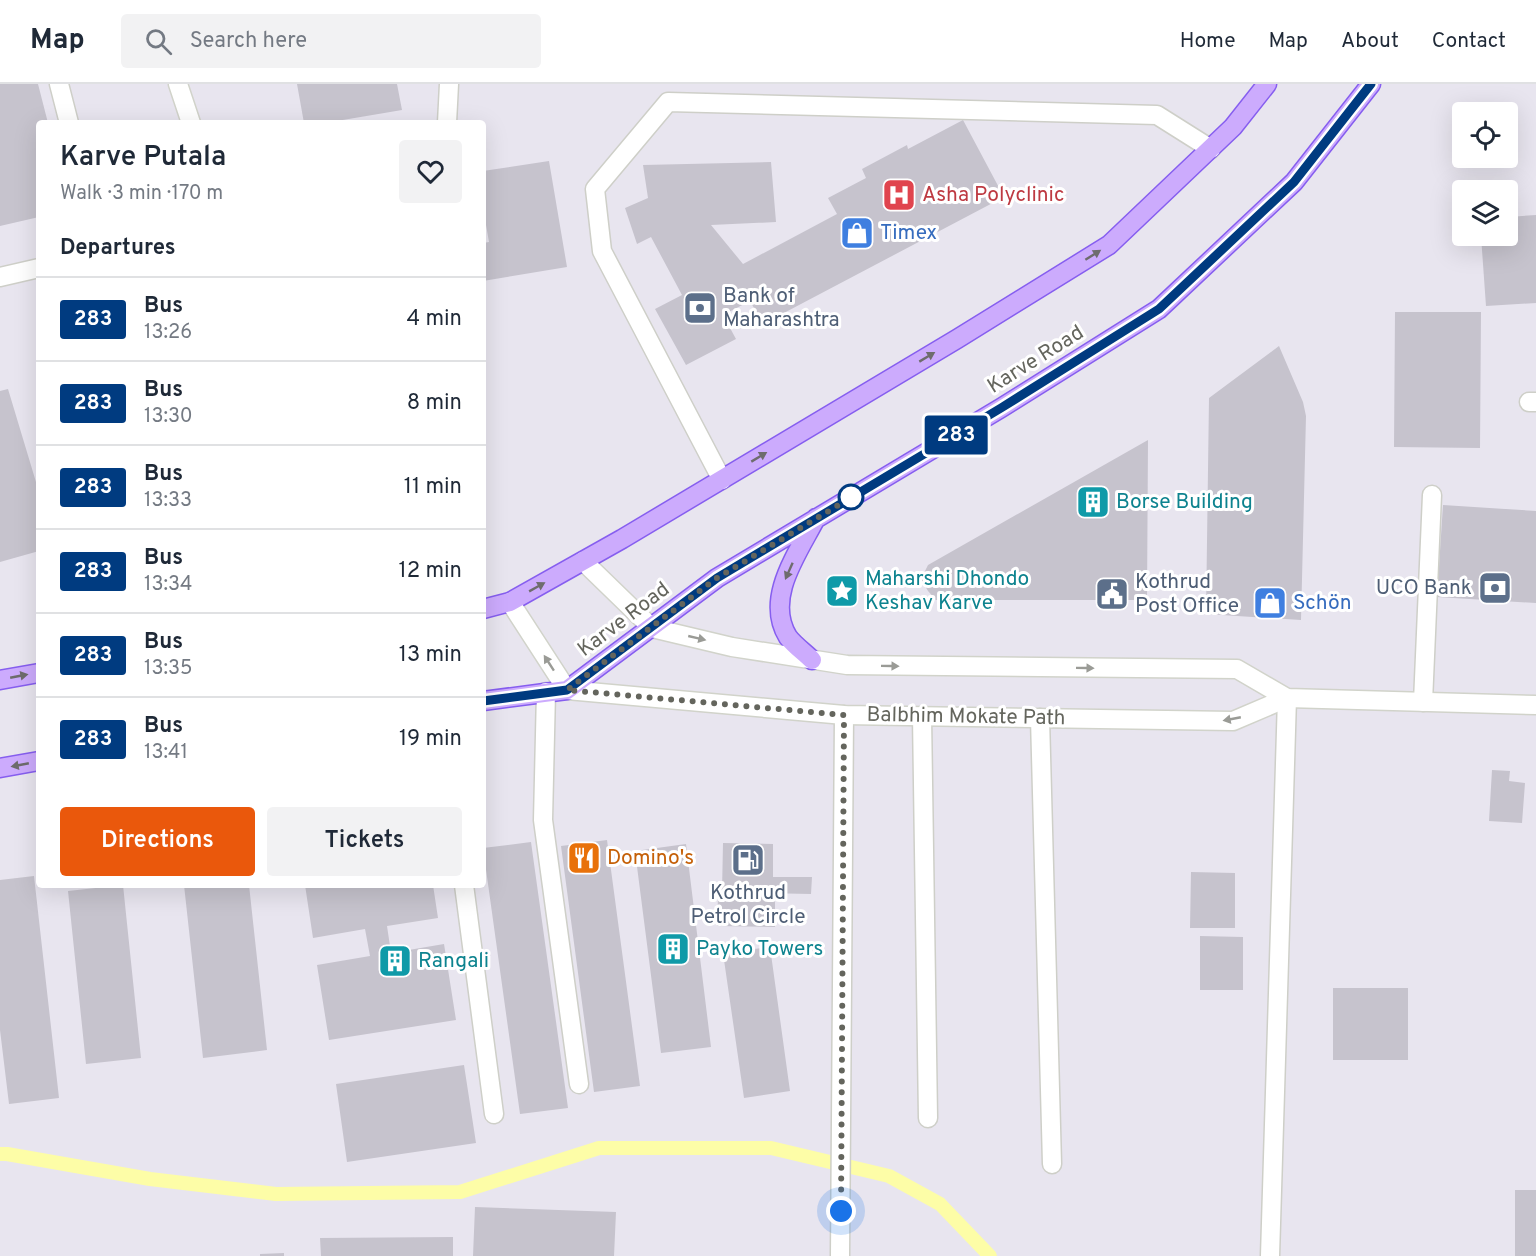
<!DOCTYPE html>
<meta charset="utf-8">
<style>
:root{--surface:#fff;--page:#f2f2f3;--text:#1f2937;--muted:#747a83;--line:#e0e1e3;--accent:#ea580c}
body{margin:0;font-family:Overpass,sans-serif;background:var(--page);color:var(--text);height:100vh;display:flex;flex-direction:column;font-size:22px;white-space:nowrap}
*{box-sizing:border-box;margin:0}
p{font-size:20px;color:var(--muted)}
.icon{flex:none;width:33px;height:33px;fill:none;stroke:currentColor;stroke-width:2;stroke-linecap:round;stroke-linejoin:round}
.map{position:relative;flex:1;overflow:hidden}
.details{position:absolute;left:36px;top:36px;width:450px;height:768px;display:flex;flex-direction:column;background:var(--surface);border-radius:6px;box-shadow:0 6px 24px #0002}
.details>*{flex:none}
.badge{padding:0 12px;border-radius:4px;font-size:21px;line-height:39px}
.tools{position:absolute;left:1452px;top:18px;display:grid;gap:12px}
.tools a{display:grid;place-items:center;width:66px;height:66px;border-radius:6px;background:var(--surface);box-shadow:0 6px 24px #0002;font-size:30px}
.you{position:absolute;width:30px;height:30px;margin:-15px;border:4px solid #fff;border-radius:50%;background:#1a73e8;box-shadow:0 0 0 9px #1a73e833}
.map>.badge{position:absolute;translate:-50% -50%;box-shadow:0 0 0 3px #fff}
h2{padding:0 24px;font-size:22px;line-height:54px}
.round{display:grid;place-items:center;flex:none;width:63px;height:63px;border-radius:6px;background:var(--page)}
.head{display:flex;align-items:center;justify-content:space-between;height:102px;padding:0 24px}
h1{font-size:28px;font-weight:600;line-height:45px}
.button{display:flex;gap:12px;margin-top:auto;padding:12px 24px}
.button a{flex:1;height:69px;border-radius:6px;background:var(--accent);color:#fff;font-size:24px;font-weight:600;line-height:69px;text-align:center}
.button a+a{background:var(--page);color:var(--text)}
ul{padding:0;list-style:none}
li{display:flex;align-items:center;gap:18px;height:84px;padding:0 24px;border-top:2px solid var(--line)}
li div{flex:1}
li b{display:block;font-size:22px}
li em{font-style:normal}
li .badge{min-width:66px;font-weight:700;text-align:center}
header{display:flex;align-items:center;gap:36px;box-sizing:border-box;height:84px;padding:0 30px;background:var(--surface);border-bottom:2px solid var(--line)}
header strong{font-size:28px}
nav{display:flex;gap:33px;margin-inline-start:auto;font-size:21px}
.search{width:420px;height:54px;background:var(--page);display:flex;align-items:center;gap:15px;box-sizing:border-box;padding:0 21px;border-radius:6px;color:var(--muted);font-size:22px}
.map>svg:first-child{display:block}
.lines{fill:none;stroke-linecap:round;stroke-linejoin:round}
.stream{stroke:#fdfda7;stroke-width:14}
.building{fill:#c6c3cd}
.lane-casing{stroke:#cecfc8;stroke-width:21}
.street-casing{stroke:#cecfc8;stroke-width:21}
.secondary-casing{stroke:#d1d3ca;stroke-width:21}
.primary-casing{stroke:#865eef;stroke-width:21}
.lane{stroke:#fff;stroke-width:18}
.street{stroke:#fff;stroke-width:18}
.secondary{stroke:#fff;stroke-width:18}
.primary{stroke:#ccabfd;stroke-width:18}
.oneway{fill:#6e6c6d}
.oneway2{fill:#9a9b96}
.line-casing{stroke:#fff;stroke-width:14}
.line{stroke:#003b80;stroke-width:9}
.walk{stroke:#64655d;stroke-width:6;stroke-dasharray:0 10.8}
.stop-dot{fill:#fff;stroke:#003b80;stroke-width:3}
.labels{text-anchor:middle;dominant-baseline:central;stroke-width:6;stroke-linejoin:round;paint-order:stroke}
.health-label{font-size:21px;fill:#be3a42;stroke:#fff;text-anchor:start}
.shop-label{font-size:21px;fill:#366cbe;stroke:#fff;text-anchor:start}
.service-label{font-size:21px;fill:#4e5e75;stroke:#fff;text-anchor:start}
.street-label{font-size:21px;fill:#64655d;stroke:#fff}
.culture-label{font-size:21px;fill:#0d838f;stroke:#fff;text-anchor:start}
.food-label{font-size:21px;fill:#c56008;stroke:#fff;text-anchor:start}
</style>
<header>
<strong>Map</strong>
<div class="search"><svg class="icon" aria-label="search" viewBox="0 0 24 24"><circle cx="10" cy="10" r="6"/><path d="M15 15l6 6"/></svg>Search here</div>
<nav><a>Home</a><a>Map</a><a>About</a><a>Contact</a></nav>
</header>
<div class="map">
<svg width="1536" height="1172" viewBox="0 0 1536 1172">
<rect width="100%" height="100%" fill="#e8e5ef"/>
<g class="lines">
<path class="stream" d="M0,1070h7l143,25 126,15 184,-2 139,-44h172l118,28 51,28 50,52"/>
</g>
<path class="building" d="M0,0h38l10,39h-9v94l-39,9z
M297,0h100l5,26 -77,13h-21z
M963,36l41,77 -241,127 -13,-23 -27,14 13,24 -50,26 -31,-56 27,-14 -31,-58 -14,7 -12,-36 23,-10 -5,-33 128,-3 5,60 -65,3 32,39 94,-50 -9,-16 38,-20 -4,-9 45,-24 1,4z
M549,77l18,106 -84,14v-38l6,-1 -6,-34v-37z
M1536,131v88l-50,3 -5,-70h27v-19z
M1395,228h86l-1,136 -86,-1z
M1279,262l24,56 3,14 -5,204 -95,-6 3,-216z
M8,305l31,103v59l-39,11v-171z
M1148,356l-1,160h-211l-8,-9 -7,-12 7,-14z
M1443,421l93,6v92l-99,-6z
M1492,686l18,1 -1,10 16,2 -3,40 -33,-2z
M607,756l33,246 -46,6 -33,-246z
M531,758l37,266 -48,6 -37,-266z
M723,759l50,1v33h39l-1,17 -89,-2z
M686,760l25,203 -50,6 -26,-202z
M1191,788l44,1v55h-45z
M34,792l25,222 -50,6 -9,-74v-150z
M123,801l18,173 -55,6 -18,-173z
M184,801h65l18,165 -64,8z
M305,801h128l5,33 -51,8 4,27 53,-9 12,76 -127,20 -12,-75 53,-9 -5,-27 -52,9z
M718,812l57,1v30l-58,-1z
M1200,852l43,1v53h-43z
M770,863l20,144 -46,7 -21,-145z
M1333,904h75v72h-75z
M464,981l12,78 -129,19 -11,-78z
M1515,1106h21v66h-21z
M475,1123l141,5 -2,44h-141z
M453,1153v19h-132l-1,-18z
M284,1169v3h-24v-2z"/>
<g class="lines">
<defs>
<path id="lane" d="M59,0l10,39
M447,39l2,-39
M0,193l39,-9
M722,396l-120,-229 -7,-62 73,-87 489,13 54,34"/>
<path id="street" d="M1529,318h7
M546,608l-3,128 36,264
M1423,618l9,-207
M922,632l6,402
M1040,634l12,446
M464,801l30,229
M840,1172l4,-541
M1270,1172l17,-558"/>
<path id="secondary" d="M178,0l13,39
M583,477l69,67 80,19 115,18 390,4 50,29
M510,518l57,88 277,25 389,6 54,-23 249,7"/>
<path id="primary" d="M483,525l27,-7 112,-63 335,-200 152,-94 124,-118 34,-43
M812,576c-7,-7 -18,-15 -24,-23 -24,-39 10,-84 28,-119
M0,596l39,-7
M483,617l84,-11 150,-112 284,-170 158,-99 135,-127 77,-98
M0,684l39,-7"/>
</defs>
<use href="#lane" class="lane-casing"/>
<use href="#street" class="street-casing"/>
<use href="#secondary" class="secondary-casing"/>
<use href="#primary" class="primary-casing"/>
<use href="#lane" class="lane"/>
<use href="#street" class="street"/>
<use href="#secondary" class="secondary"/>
<use href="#primary" class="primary"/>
</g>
<defs><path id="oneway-solid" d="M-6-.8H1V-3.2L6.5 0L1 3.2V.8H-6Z" transform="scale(1.5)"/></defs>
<g class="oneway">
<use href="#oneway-solid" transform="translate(1093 171) rotate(-32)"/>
<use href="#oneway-solid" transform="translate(927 273) rotate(-31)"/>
<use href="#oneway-solid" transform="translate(759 373) rotate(-31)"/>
<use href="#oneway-solid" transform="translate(789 487) rotate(114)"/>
<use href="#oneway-solid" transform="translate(537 503) rotate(-29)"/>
<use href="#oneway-solid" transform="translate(19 592) rotate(-11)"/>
<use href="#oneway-solid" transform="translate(20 681) rotate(169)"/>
</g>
<g class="oneway2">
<use href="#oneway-solid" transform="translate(697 554) rotate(13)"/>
<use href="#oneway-solid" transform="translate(549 579) rotate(-123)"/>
<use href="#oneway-solid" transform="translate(890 582) rotate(1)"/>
<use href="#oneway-solid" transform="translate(1085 584) rotate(1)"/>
<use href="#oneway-solid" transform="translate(1232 635) rotate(169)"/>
</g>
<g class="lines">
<defs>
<path id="line" d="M483,617l84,-11 150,-112 284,-170 158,-99 135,-127 77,-98"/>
</defs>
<use href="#line" class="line-casing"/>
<use href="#line" class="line"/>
<path class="walk" d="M841,1127l3,-496 -277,-25 150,-112 140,-84 -6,3"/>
</g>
<defs>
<symbol id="hospital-square" viewBox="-11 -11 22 22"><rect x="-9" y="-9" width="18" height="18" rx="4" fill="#e0444e" stroke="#fff"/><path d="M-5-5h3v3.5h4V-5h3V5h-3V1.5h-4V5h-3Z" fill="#fff"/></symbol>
<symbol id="shop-square" viewBox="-11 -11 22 22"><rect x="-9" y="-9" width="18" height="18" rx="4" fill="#3f7fe0" stroke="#fff"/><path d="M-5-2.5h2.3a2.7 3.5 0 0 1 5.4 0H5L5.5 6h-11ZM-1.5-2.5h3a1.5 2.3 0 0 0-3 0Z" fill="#fff"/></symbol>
<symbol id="bank-square" viewBox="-11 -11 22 22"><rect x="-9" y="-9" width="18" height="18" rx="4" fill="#5c6f8a" stroke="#fff"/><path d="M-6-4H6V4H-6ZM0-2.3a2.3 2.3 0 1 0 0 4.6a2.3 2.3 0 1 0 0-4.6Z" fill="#fff"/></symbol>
<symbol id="building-square" viewBox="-11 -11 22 22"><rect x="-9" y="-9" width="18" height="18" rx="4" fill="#0f9aa8" stroke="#fff"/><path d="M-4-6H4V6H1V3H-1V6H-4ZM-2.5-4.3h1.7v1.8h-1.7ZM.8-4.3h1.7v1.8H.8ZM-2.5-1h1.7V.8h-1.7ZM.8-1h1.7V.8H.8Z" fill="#fff"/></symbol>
<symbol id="sight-square" viewBox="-11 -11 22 22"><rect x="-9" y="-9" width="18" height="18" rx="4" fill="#0f9aa8" stroke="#fff"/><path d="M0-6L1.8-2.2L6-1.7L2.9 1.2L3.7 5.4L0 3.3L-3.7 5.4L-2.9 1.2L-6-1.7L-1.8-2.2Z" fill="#fff"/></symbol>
<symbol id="civic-square" viewBox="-11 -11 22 22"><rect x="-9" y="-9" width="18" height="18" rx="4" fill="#5c6f8a" stroke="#fff"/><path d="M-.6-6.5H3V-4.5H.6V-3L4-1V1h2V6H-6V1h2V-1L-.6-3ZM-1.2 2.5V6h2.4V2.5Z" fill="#fff"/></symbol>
<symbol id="restaurant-square" viewBox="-11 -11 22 22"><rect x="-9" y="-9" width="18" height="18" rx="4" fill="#e8710a" stroke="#fff"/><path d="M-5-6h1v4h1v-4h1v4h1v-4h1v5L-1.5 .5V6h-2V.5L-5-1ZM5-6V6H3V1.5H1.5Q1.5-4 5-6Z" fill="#fff"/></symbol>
<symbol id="fuel-square" viewBox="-11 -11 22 22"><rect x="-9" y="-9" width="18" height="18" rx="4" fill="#5c6f8a" stroke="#fff"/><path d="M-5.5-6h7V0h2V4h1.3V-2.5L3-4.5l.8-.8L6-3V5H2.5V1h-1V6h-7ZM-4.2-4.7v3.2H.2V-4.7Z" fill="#fff"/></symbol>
</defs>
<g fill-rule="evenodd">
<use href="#hospital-square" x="880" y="92" width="38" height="38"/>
<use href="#shop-square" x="838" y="130" width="38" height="38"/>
<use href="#bank-square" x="681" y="205" width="38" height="38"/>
<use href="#building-square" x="1074" y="399" width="38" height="38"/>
<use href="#bank-square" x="1476" y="485" width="38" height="38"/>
<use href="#sight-square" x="823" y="488" width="38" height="38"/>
<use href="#civic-square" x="1093" y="491" width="38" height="38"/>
<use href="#shop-square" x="1251" y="500" width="38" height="38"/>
<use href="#restaurant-square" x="565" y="755" width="38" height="38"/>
<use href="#fuel-square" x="729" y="757" width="38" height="38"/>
<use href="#building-square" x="654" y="846" width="38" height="38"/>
<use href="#building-square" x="376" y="858" width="38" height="38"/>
</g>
<circle class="stop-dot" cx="851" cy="413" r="12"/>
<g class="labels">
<g class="health-label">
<text x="922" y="111">Asha Polyclinic</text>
</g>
<g class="shop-label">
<text x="880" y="149">Timex</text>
<text x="1293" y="519">Schön</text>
</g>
<g class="service-label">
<text x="723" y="212">Bank of<tspan x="723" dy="24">Maharashtra</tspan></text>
<text x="1135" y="498">Kothrud<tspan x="1135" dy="24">Post Office</tspan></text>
<text x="1472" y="504" text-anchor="end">UCO Bank</text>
<text x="748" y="809" text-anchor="middle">Kothrud<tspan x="748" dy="24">Petrol Circle</tspan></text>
</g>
<g class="street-label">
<text transform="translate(1036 276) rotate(-32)">Karve Road</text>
<text transform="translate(624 536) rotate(-37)">Karve Road</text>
<text transform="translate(966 633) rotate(1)">Balbhim Mokate Path</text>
</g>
<g class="culture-label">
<text x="1116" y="418">Borse Building</text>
<text x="865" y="495">Maharshi Dhondo<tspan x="865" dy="24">Keshav Karve</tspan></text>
<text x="696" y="865">Payko Towers</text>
<text x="418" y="877">Rangali</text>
</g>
<g class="food-label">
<text x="607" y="774">Domino's</text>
</g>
</g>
</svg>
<div class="tools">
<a><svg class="icon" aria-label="locate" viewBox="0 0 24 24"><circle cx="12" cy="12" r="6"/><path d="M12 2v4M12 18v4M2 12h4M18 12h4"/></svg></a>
<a><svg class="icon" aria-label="layers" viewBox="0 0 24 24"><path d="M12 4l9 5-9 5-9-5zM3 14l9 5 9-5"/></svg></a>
</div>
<div class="you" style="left:841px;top:1127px"></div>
<b class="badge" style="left:956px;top:351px;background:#003b80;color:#fff">283</b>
<section class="details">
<div class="head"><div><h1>Karve Putala</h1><p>Walk · 3 min · 170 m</p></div><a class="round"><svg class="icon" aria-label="heart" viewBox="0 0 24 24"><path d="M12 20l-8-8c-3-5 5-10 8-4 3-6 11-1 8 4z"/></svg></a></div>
<h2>Departures</h2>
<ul>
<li><span class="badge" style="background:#003b80;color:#fff">283</span><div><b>Bus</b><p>13:26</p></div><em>4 min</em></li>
<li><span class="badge" style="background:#003b80;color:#fff">283</span><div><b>Bus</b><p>13:30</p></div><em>8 min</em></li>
<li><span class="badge" style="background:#003b80;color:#fff">283</span><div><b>Bus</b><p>13:33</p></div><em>11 min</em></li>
<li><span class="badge" style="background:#003b80;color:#fff">283</span><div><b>Bus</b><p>13:34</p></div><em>12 min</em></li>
<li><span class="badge" style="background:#003b80;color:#fff">283</span><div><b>Bus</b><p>13:35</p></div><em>13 min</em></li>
<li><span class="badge" style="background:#003b80;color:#fff">283</span><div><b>Bus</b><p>13:41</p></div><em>19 min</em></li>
</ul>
<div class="button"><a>Directions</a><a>Tickets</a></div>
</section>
</div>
